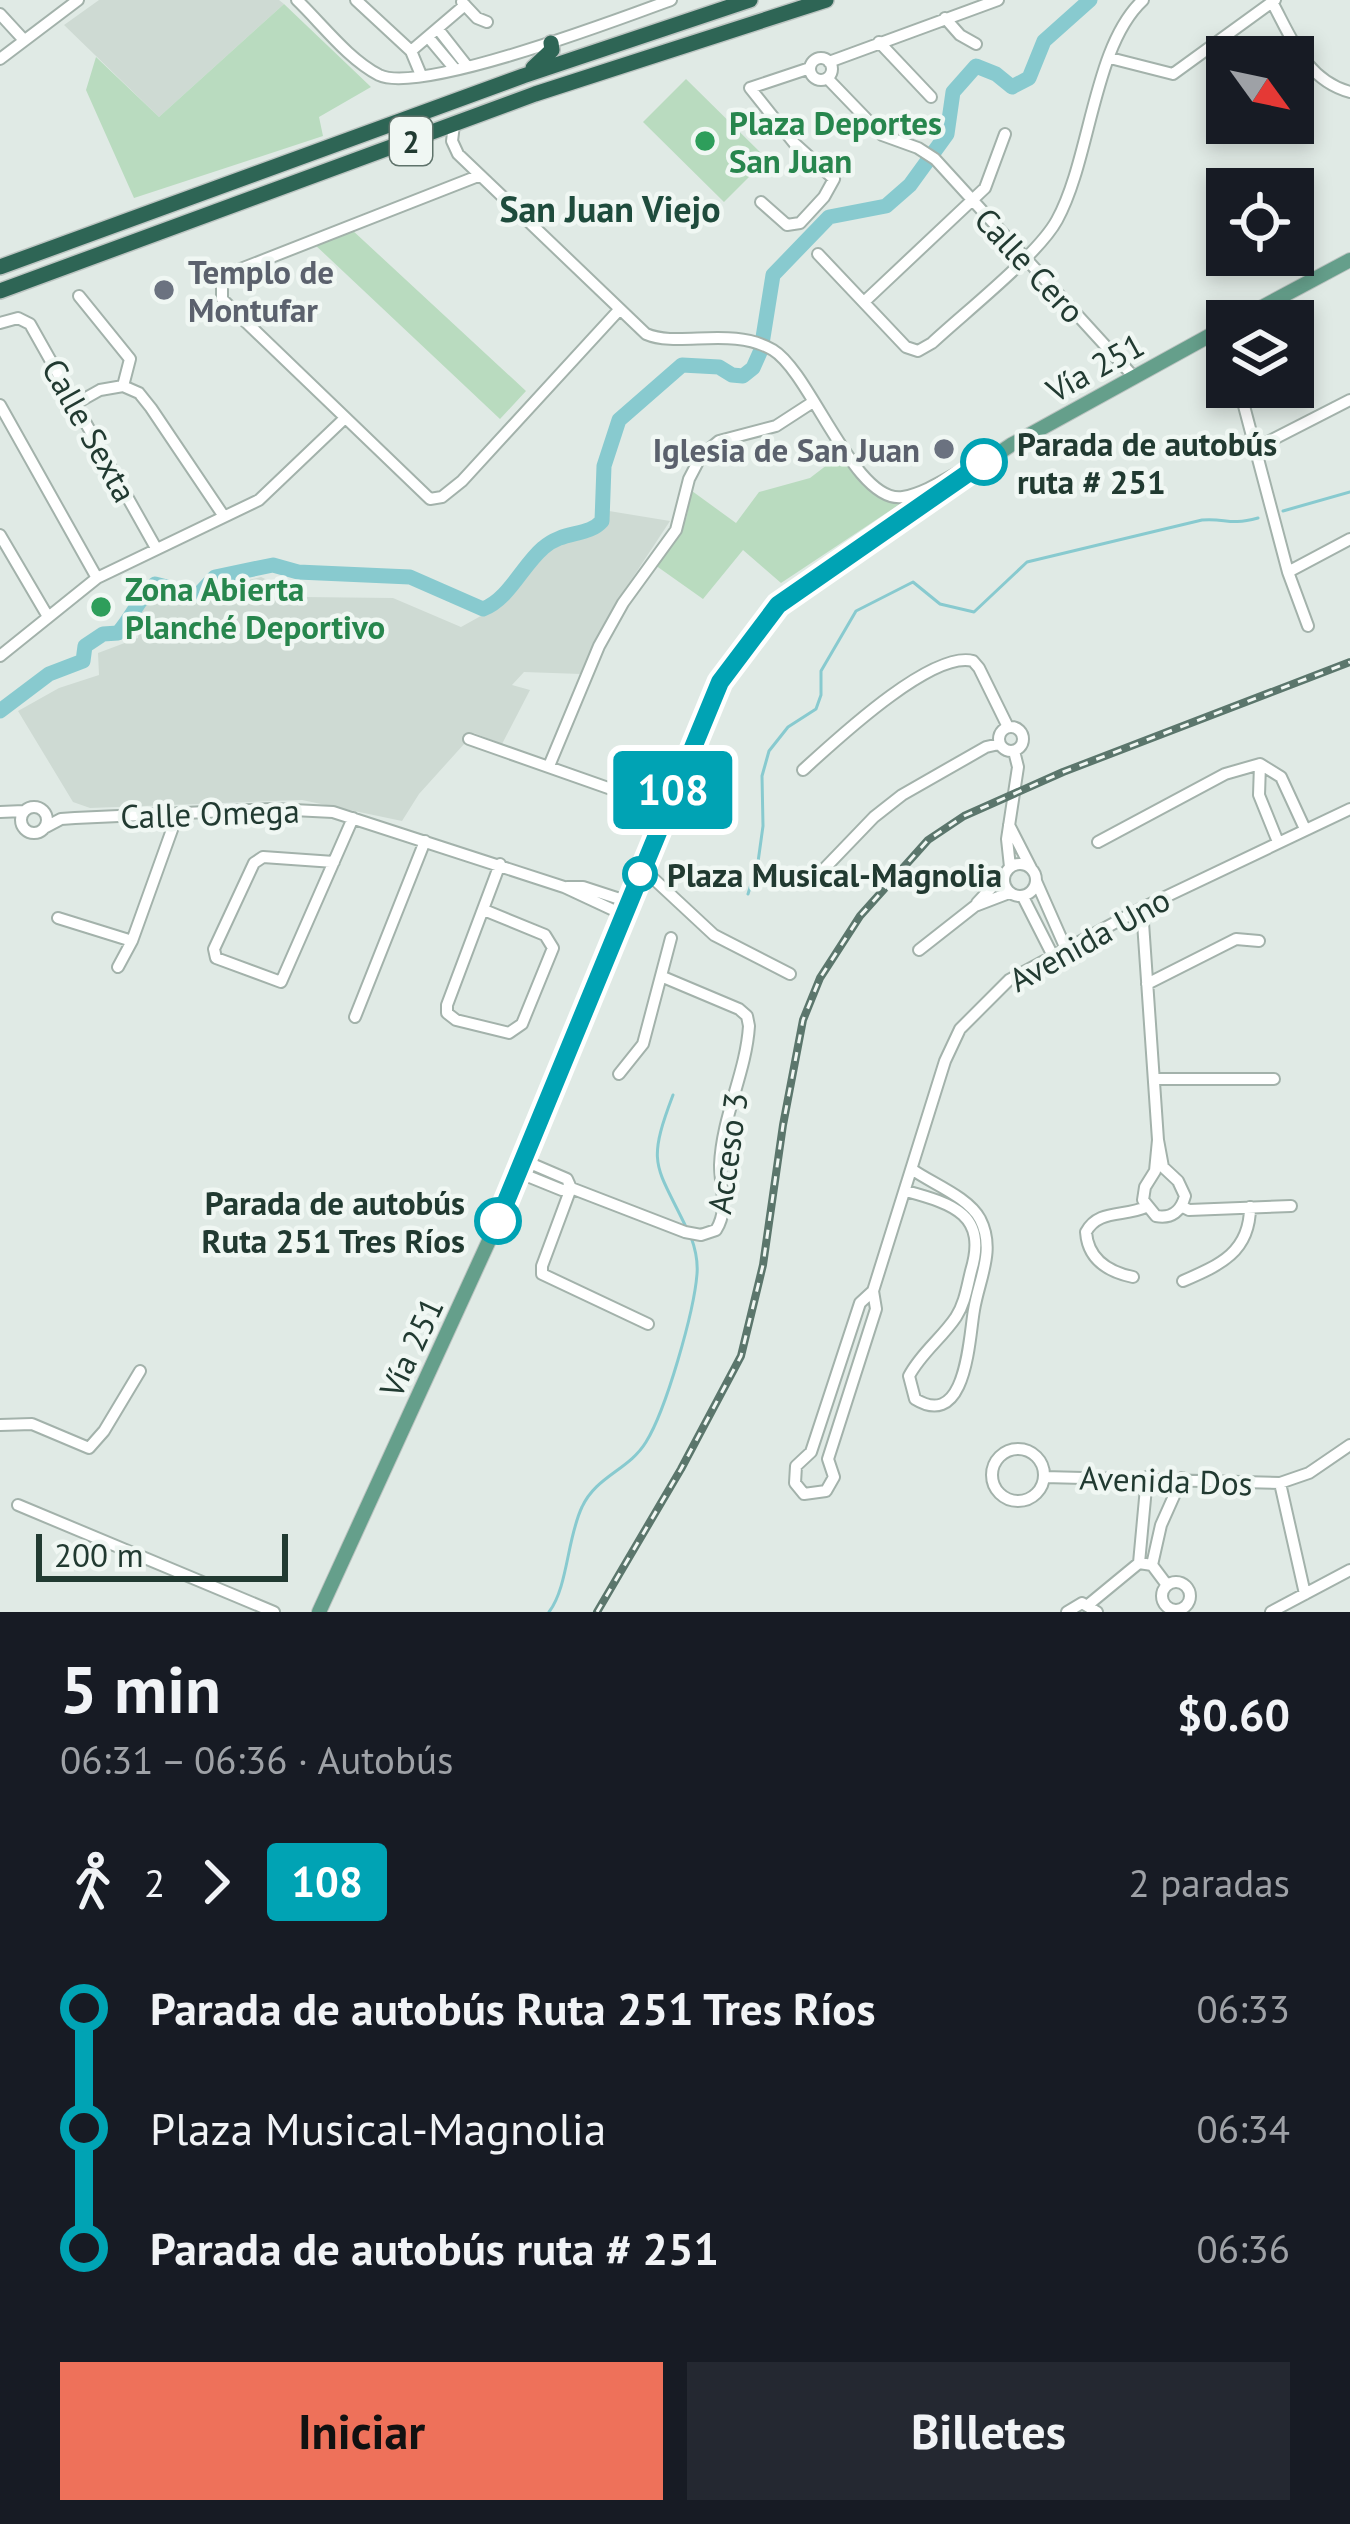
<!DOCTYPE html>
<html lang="es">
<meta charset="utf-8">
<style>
:root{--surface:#171b24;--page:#242831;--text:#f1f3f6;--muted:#9ea1a6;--accent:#ee715a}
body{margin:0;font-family:"PT Sans",sans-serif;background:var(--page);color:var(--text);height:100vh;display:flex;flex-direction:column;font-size:45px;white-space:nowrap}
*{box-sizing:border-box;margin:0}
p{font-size:39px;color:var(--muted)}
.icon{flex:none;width:66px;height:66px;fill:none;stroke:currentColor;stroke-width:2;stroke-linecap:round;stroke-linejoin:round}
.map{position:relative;height:1612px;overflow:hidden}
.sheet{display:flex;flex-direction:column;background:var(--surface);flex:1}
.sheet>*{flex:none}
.badge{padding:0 24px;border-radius:9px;font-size:42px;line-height:78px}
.needle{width:78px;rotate:123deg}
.tools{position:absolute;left:1206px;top:36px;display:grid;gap:24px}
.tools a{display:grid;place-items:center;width:108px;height:108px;border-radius:0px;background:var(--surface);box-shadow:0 6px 18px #0003;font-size:60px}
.scale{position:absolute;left:36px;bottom:30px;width:252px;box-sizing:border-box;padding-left:12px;border:6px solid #213a31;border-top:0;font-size:33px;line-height:42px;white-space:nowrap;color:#213a31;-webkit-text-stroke:9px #f0f7f3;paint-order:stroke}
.map>.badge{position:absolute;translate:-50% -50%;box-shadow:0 0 0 6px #fff}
.legs{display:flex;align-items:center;gap:18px;height:132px;padding:0 60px;font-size:39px}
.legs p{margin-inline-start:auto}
.headline{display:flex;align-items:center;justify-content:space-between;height:204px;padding:0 60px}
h1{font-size:66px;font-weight:700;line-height:90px}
.button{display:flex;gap:24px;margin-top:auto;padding:24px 60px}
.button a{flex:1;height:138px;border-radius:0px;background:var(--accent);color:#111;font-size:48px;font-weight:700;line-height:138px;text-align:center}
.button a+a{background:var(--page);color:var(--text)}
ul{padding:0 60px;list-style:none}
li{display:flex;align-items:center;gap:42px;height:120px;font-size:45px}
li i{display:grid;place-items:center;width:18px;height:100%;margin:0 15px;background:currentColor}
li i::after{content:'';width:30px;height:30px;margin:-15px;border:9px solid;border-radius:50%;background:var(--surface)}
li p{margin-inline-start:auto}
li:first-child i{background:linear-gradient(#0000 50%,currentColor 0)}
li:last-child i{background:linear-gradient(currentColor 50%,#0000 0)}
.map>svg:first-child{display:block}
.built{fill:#cedad3}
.green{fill:#b9dbbf}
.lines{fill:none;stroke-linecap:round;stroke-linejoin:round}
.stream{stroke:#88cacf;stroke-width:3}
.river{stroke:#88cacf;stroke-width:15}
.minor-casing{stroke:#a3b2ab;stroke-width:14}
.major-casing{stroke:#bcc4c1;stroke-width:16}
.highway-casing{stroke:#bcc4c1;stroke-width:18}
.minor{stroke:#fff;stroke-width:10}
.major{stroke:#659f8b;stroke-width:14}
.highway{stroke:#2e6555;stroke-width:15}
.rail-casing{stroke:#5b766c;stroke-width:8}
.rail{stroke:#f0f7f3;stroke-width:3;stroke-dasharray:9;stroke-linecap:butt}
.line-1-casing{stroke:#fff;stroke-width:27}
.line-1{stroke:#00a3b4;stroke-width:18}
.leisure-dot{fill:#2e9e5b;stroke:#f0f7f3;stroke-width:4.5}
.worship-dot{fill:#6b7280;stroke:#f0f7f3;stroke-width:4.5}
.stop-1-dot{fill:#fff;stroke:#00a3b4;stroke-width:6}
.labels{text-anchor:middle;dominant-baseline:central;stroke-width:9;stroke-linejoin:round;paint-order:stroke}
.shield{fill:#f0f7f3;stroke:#5f736b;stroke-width:3}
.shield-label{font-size:30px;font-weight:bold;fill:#213a31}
.leisure-label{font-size:33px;font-weight:bold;fill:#27864d;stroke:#f0f7f3;text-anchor:start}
.street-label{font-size:33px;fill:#213a31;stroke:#f0f7f3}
.worship-label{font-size:33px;font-weight:bold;fill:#5b616d;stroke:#f0f7f3;text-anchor:start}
.stop-label{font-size:33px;font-weight:bold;fill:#213a31;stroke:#f0f7f3;text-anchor:start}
.neighbourhood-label{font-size:36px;font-weight:bold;fill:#1e4b3c;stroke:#f0f7f3}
</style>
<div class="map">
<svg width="1350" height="1612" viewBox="0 0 1350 1612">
<rect width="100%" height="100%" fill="#e0eae5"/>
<path class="built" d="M99,0h180l5,4 -125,113 -95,-92z
M609,511l61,10 -54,82 -35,71 -57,-2 -12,13 18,5 -28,54 -28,-11 -55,61 -17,27 -100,-21 -212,8 -17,-6 -55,-91 41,-23 40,-13 -1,-22 40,-15 5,-32 13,-9 49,7 10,-16 46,-11 42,20 90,1 68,29 45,-25 35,-44 23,-19 33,-7z"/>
<path class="green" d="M284,4l87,83 -52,30 4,19 -189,62 -48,-108 10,-33 63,60z
M686,79l81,80 -43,43 -81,-80z
M351,229l175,162 -26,28 -188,-177z
M840,455l39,43 24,4 -122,81 -38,-33 -40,49 -48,-34 31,-46 6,-28 44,32 23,-31 51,-14z"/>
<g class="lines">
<path class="stream" d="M1283,511l67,-19
M748,894l10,-32 5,-36 -1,-50 7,-25 19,-24 28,-18 5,-14v-24l35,-60 57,-29 27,22 34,8 53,-50 175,-42c25,-2 26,6 56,-2
M673,1095c-27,71 -17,69 14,134
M549,1612c19,-25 18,-74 33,-105 14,-31 47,-37 64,-65 20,-32 48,-130 51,-168 1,-12 -2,-26 -6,-37"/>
<path class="river" d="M0,711l49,-37 34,-13 2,-15 18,-12 15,-1c15,-17 20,-34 37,-49l43,11 17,-18 58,-12 25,7 112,5 73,32c26,-10 39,-43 60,-61 20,-18 45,-11 59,-27l2,-55 15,-46 63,-55 37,2 13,8 11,1 10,-8 8,-18 12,-75 56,-58 57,-11 24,-21 37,-51 6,-42 23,-26 20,8 16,13 17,-9 15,-37 46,-41"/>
<defs>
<path id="minor" d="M297,0c25,24 51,59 82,75 41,20 243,-57 292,-75
M356,0l55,51 10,24
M462,2l15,16 10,4
M1272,2c20,37 34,78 78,90
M0,14l23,25
M945,18l15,17 16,9
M438,29l29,37
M428,37l26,31
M879,42l52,55
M411,51l54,-46
M1110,58l63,16 102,-74
M810 69a11 11 0 1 1 22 0a11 11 0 1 1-22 0Z
M0,59l78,-59
M829,62l169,-62
M827,78l55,57 36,13 17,11 198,217
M454,125l-2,16 6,13 188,180c32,14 86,-8 127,16 38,23 82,155 130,147 23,-4 47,-21 67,-31
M478,176l-245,96 -11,14v13l208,200 12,-2 20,-16 157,-171
M761,202l26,23 13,-2 24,-26 10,-18 -40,-36 -44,-55 60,-20
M818,254l88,93 12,4 14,-8c32,-30 106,-88 125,-123 34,-62 36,-174 86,-220
M79,296l51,63 -7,27 16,7 12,15 72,107
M864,302l121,-114 20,-54
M0,323l18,-5 12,6 126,224
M1239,387l49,185 20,54
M75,404l25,-14 23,-4
M0,405l97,173
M1256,448l94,-48
M0,535l47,80
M1288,572l62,-33
M0,656l97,-78 162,-78 85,-81
M999 739a12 12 0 1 1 24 0a12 12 0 1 1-24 0Z
M469,739l196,69
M1260,764l-1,31 19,47
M549,766l50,-120 24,-43 53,-73 13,-51 12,-23 18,-15 57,-15 37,-24
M803,770c31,-28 128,-120 170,-109l6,7 29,59
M21 820a13 13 0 1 1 26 0a13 13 0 1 1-26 0Z
M0,812l24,-1
M1009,825l22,43
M44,828l17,-9 14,-1 198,-9 60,3 231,75 60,28
M1098,842l127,-68 35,-10 21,13 24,52
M334,862l-71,-5 -9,6 -40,86 2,9 65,24 72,-164
M1004 880a16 16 0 1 1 32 0a16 16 0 1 1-32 0Z
M1010,867l-3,-28 11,-72 -4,-16
M642,868l72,67 76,39
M823,870l51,-53 28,-22 84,-48 13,-3
M1036,881l30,68
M567,887h16l46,15
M1023,897l30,59
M977,903l28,-30
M1142,908l16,232 5,27 15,14 7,15c-4,15 -13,23 -29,20l-13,-16 2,-13 10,-16 3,-31
M484,910l61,25 8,13 -31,76 -13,9 -53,-13 -9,-7v-8l53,-141
M58,918l74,23
M919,950l56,-44 34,-13
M118,967l14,-26 46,-128
M1147,984l89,-45 23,2
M355,1017l70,-176
M619,1074l24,-30 28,-106
M1154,1079h120
M525,1161l42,18 4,9
M520,1173l42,17 9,-2 114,44 16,3 15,-5c13,-20 4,-43 4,-65 2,-49 26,-92 29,-139l-2,-10 -8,-7 -76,-32
M571,1188l-29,78v8l106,50
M906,1191c48,13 82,24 65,80 -4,16 -6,32 -15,46 -14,21 -35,36 -47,59l6,23c52,32 54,-62 59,-89 5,-31 22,-60 6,-91 -12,-22 -47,-35 -67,-49
M1181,1206l8,4 102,-4
M1133,1277c-24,-5 -45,-17 -47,-45 12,-23 38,-15 60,-25
M1183,1281c37,-16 67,-29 67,-74
M873,1291l3,18 -48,150 6,18 -8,14 -22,3 -9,-11 1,-17 15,-14 49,-149 13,-12 72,-230 15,-32 49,-49 133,-72 208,-99
M0,1425l32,-1 57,24 15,-17 36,-60
M992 1475a26 26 0 1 1 52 0a26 26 0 1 1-52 0Z
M1044,1477l236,6 29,-10 41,-28
M1280,1483l25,111
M18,1505l256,107
M1139,1563l8,-86
M1152,1565l9,-40 21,-47
M1162 1596a14 14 0 1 1 28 0a14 14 0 1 1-28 0Z
M1088,1605l51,-42 13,2 15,20
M1067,1612l15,-9 15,9
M1271,1612l79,-42"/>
<path id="major" d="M1236,321l114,-61
M319,1612l201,-439 172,-431c28,-60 57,-113 108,-156l211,-141 216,-119"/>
<path id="highway" d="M533,68l19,-18 -1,-7
M0,267l523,-191 227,-76
M0,291l535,-197 291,-94"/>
</defs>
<use href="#minor" class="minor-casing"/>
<use href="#major" class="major-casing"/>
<use href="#highway" class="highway-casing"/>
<use href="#minor" class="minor"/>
<use href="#major" class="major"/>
<use href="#highway" class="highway"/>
<defs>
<path id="rail" d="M597,1612l84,-143 60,-113 22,-91 20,-140 20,-105 17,-42 40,-62 68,-76 36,-24 99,-44 287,-110"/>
</defs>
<use href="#rail" class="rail-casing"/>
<use href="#rail" class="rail"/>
</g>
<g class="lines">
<defs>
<path id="line-1" d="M498,1221l222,-539 58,-77 206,-143"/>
</defs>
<use href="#line-1" class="line-1-casing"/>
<use href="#line-1" class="line-1"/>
</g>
<g class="leisure-dot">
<circle cx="705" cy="141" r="12"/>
<circle cx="101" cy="607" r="12"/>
</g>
<g class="worship-dot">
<circle cx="164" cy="290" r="12"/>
<circle cx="944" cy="449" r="12"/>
</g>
<g class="stop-1-dot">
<circle cx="984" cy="462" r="21"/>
<circle cx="640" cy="874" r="15"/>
<circle cx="498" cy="1221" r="21"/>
</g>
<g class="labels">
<rect class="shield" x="390" y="117" width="42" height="48" rx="9"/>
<g class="shield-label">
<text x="411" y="141">2</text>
</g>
<g class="leisure-label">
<text x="729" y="122">Plaza Deportes<tspan x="729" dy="38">San Juan</tspan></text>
<text x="125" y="588">Zona Abierta<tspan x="125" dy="38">Planché Deportivo</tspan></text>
</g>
<g class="street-label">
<text transform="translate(1030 265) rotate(47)">Calle Cero</text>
<text transform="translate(1095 367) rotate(-29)">Vía 251</text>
<text transform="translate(90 430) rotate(61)">Calle Sexta</text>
<text transform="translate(210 813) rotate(-2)">Calle Omega</text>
<text transform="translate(1089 939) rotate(-29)">Avenida Uno</text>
<text transform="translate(727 1153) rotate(-82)">Acceso 3</text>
<text transform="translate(411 1347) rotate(-65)">Vía 251</text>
<text transform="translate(1166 1480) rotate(2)">Avenida Dos</text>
</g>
<g class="worship-label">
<text x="188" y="271">Templo de<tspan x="188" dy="38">Montufar</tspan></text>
<text x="920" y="449" text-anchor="end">Iglesia de San Juan</text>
</g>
<g class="stop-label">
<text x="1017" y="443">Parada de autobús<tspan x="1017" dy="38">ruta # 251</tspan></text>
<text x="667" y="874">Plaza Musical-Magnolia</text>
<text x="465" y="1202" text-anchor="end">Parada de autobús<tspan x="465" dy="38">Ruta 251 Tres Ríos</tspan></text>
</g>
<g class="neighbourhood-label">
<text x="610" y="208">San Juan Viejo</text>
</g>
</g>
</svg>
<div class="tools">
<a><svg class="needle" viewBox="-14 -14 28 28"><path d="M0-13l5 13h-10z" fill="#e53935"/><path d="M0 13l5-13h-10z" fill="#9ea1a6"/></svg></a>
<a><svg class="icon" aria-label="locate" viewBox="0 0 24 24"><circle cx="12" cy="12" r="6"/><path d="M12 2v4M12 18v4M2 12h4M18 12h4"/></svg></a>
<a><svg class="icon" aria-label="layers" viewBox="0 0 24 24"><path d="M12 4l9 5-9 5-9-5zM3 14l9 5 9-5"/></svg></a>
</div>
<div class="scale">200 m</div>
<b class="badge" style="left:673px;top:790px;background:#00a3b4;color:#fff">108</b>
</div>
<section class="sheet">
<div class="headline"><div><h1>5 min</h1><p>06:31 – 06:36 · Autobús</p></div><b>$0.60</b></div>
<div class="legs"><svg class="icon" aria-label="walk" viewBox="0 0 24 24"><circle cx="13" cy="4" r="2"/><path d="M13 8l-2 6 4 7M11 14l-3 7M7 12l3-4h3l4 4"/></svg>2<svg class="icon" aria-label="forward" viewBox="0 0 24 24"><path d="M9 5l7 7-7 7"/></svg><b class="badge" style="background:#00a3b4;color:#fff">108</b><p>2 paradas</p></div>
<ul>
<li><i style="color:#00a3b4"></i><b>Parada de autobús Ruta 251 Tres Ríos</b><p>06:33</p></li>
<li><i style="color:#00a3b4"></i><span>Plaza Musical-Magnolia</span><p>06:34</p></li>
<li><i style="color:#00a3b4"></i><b>Parada de autobús ruta # 251</b><p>06:36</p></li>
</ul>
<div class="button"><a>Iniciar</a><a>Billetes</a></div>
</section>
